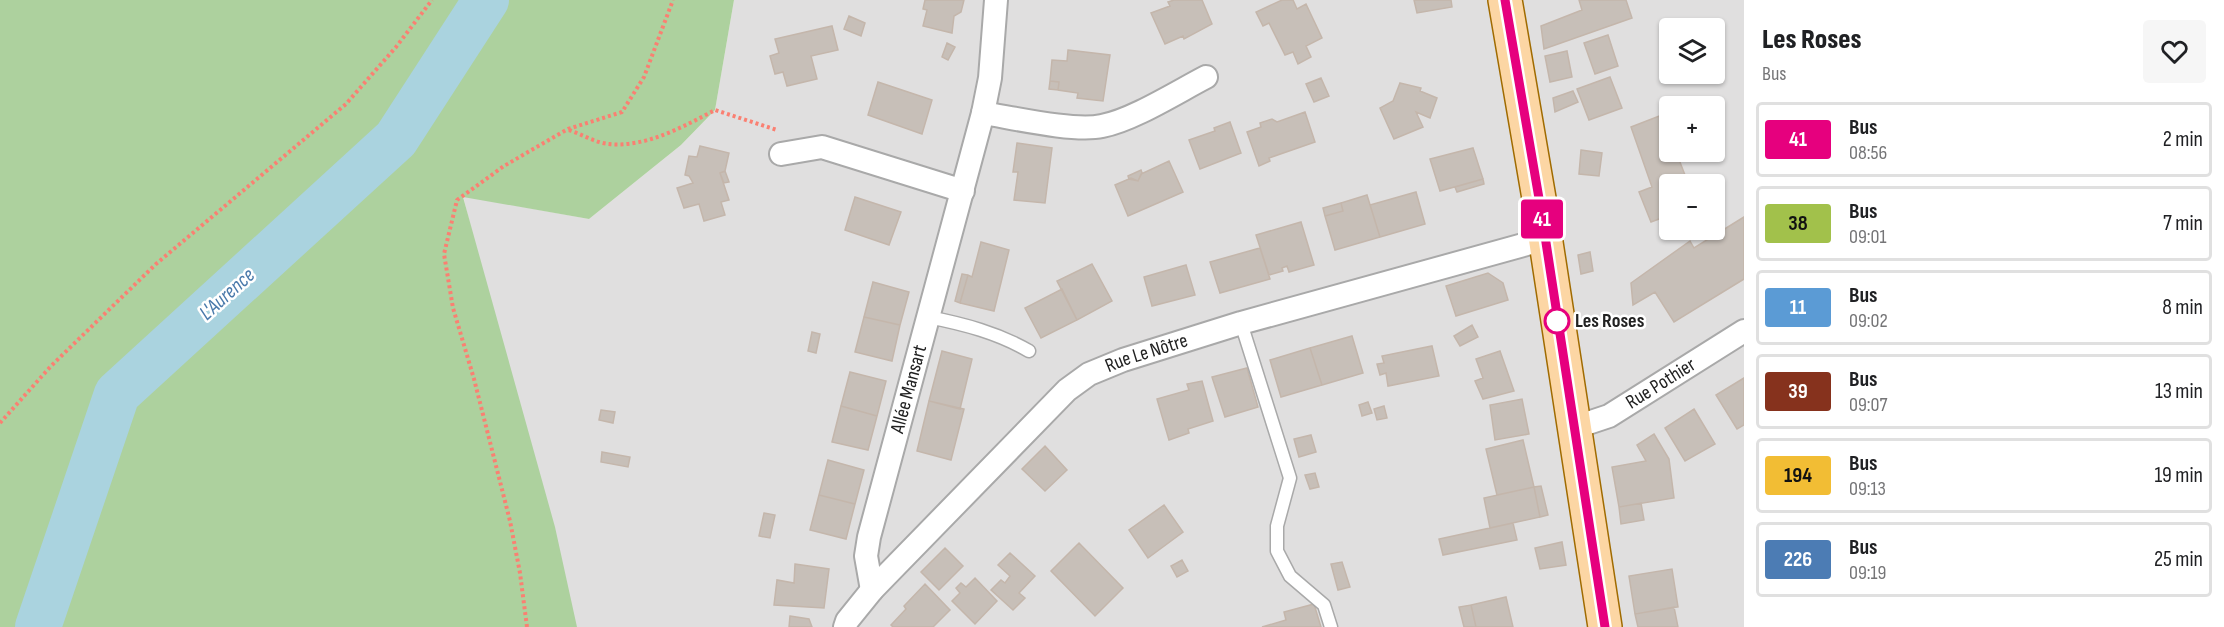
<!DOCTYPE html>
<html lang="fr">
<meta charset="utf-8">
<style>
:root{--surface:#fff;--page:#f6f6f6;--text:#202124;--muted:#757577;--line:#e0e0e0}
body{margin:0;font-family:"Sofia Sans Condensed",sans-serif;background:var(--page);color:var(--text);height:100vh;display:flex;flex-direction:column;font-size:22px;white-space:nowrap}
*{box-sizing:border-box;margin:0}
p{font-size:20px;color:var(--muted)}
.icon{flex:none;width:33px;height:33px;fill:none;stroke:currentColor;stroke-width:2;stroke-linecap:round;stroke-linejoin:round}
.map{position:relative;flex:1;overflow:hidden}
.side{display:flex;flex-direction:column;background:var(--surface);width:480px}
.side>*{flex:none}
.badge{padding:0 12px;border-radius:4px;font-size:21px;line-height:39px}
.fabs{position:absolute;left:1659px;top:18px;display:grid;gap:12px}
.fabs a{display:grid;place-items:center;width:66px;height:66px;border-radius:6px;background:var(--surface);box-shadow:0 2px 4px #0004;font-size:30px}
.map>.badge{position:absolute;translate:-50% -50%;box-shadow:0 0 0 3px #fff}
.round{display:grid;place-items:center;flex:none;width:63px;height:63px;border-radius:6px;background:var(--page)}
.summary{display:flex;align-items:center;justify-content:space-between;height:102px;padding:0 18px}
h1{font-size:28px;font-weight:800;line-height:45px}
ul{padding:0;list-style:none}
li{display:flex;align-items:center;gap:18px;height:75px;margin:0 12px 9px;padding:0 6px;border:3px solid var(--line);border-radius:6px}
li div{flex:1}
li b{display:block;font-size:22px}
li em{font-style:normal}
li .badge{min-width:66px;font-weight:700;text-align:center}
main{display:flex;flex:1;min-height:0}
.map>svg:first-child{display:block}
.residential{fill:#e0dfdf;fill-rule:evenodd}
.forest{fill:#add19e}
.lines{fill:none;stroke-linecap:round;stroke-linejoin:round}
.river{stroke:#aad3df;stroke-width:46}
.building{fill:#c7bfb8;stroke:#c4b6ab;stroke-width:1.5}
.service-casing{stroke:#a9a9a9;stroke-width:15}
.minor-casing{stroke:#a9a9a9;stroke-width:26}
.primary-casing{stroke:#a06b00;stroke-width:36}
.path{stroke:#fa8072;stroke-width:4;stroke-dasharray:3 3;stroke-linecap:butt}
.service{stroke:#fff;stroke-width:12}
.minor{stroke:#fff;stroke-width:22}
.primary{stroke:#fcd6a4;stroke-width:33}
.line-casing{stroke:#fff;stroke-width:14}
.line{stroke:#e6007e;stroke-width:9}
.stop-dot{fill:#fff;stroke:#e6007e;stroke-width:3}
.labels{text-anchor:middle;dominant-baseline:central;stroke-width:5;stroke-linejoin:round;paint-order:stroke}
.stop-label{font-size:20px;font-weight:bold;fill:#222;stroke:#fff;text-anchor:start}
.street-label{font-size:20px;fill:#222;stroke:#fff}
.water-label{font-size:21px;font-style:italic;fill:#4a7aab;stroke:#fff}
</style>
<main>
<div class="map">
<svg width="1744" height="627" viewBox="0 0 1744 627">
<rect width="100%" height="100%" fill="#f2efe9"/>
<path class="residential" d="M734,0h1010v627h-1173l-108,-431 126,23 92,-74 34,-35zM1670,28h44v46h-44zM1670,106h44v46h-44zM1670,184h44v46h-44z"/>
<path class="forest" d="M0,0h734l-19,110 -34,35 -92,74 -126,-22 92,330 22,100h-577z"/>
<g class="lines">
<path class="river" d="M38,627l79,-233 279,-255 90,-139"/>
</g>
<path class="building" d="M925,0h39l-3,12 -7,4 -2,17 -29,-7 4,-16 -4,-1z
M1174,0h28l10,24 -28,15 -1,-3 -18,8 -14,-31 19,-7 -2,-4z
M1282,0h11l4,9 9,-5 16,34 -16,8 5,11 -13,7 -5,-12 -8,3 -16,-32 -6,3 -7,-14z
M1414,0h37l1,7 -35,6z
M1579,0h47l6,18 -88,31 -3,-23 41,-16z
M849,16l16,7 -4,13 -17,-7z
M832,26l6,24 -27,6 6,23 -30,7 -4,-14 -8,2 -5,-18 9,-3 -4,-14z
M1608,35l10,31 -23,8 -11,-31z
M947,43l8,4 -7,13 -6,-3z
M1068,50l42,5 -7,46 -26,-3 1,-5 -20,-3 1,-8 -9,-1 2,-21 15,1z
M1567,51l5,26 -22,5 -5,-26z
M1610,77l12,31 -33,12 -12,-31z
M1321,78l8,18 -15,6 -8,-18z
M1050,81l9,1 -1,8 -9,-1z
M878,82l54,18 -10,34 -54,-19z
M1400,83l21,5 -1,3 17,7 -7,20 -14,-6 7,15 -29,12 -14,-31 13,-7z
M1573,91l5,11 -23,10 -2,-14z
M1305,112l10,30 -46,16 1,3 -11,5 -12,-34 14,-5 -1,-4 12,-4 5,3z
M1662,115l8,20v17h6l9,23 -10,4 2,5h-7v31l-19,7 -12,-30 13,-5 -21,-60z
M1230,122l11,31 -41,16 -11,-29 26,-9 -1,-3z
M1017,143l35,5 -7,55 -31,-3 4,-28h-5z
M700,146l29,7 -4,18 -5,2 9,27 -8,2 4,13 -21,6 -5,-17 -15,4 -7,-20 16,-5 -4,-7 -4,-1 4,-19 8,1z
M1473,148l10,31 -43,12 -10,-32z
M1581,150l21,3 -3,23 -20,-2z
M1169,161l14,31 -55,24 -13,-31 16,-7 7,3 3,-7z
M1141,170l1,3 -4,8 -9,-2 -1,-3z
M725,171l4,11 -5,1 -4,-10z
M1483,179l1,5 -27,8 -2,-5z
M1416,192l9,32 -45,13 -10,-32z
M1367,195l13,42 -45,13 -10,-34 18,-5 -2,-8z
M855,197l46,15 -12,33 -44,-15z
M1341,203l2,8 -18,5 -2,-8z
M1744,217v62l-70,43 -19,-30 -22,13 -2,-22 59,-42 4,7z
M1301,222l13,43 -25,7 -2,-6 -5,2 1,3 -14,4 -13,-40z
M981,242l28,8 -15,61 -34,-8 8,-28 4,2z
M1260,248l10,31 -50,14 -10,-31z
M1590,252l3,19 -12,3 -3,-19z
M1092,264l20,37 -35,19 -20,-39z
M1186,265l9,30 -43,11 -8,-29z
M1488,273l15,10 5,17 -52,16 -10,-30z
M962,274l6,1 -8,28 -5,-2z
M873,282l36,10 -9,33 -36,-8z
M1062,289l15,31 -36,18 -16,-30z
M864,317l36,8 -8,36 -37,-9z
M1472,325l6,12 -18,9 -6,-10z
M812,332l8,2 -4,19 -8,-2z
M1352,336l11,37 -41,12 -12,-37z
M1432,346l7,30 -51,10 -2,-13 -6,2 -3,-11 7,-1 -2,-7z
M1310,348l12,37 -41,12 -11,-37z
M942,351l30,8 -12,50 -31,-8z
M1500,351l14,40 -31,8 -8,-18 8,-3 -7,-19z
M1247,368l11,39 -33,10 -13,-40z
M850,372l36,9 -9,35 -36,-10z
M1744,378v47l-7,4 -21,-34z
M1202,381l11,40 -25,8 1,4 -20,7 -12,-41 32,-9 -2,-6z
M1522,399l7,35 -34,6 -5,-35z
M929,401l35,8 -13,51 -34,-9z
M1368,402l4,11 -10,3 -3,-11z
M841,406l36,10 -9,34 -36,-8z
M1384,406l3,12 -10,2 -3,-11z
M1694,409l21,35 -30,17 -20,-33z
M601,410l14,2 -2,11 -14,-3z
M1654,434l15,25 5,39 -55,9 -7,-40 34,-6 -9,-16z
M1311,435l5,17 -17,5 -5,-18z
M1523,440l11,47 -37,8 -11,-46z
M1045,446l22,24 -22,21 -23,-22z
M602,452l28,5 -2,10 -27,-5z
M828,460l36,10 -9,34 -36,-9z
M1315,473l4,14 -9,2 -5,-14z
M1541,486l7,29 -8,2 -6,-30z
M1534,487l6,30 -50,11 -6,-30z
M819,495l36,9 -9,35 -36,-9z
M1641,503l3,17 -23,4 -2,-17z
M1164,505l19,27 -35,26 -19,-28z
M764,513l11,2 -5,23 -11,-2z
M1513,523l4,17 -74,15 -4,-16z
M1562,542l4,23 -26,4 -5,-21z
M1079,543l44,45 -28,28 -44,-45z
M945,548l18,18 -24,24 -18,-18z
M1010,553l25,23 -16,17 6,5 -12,12 -22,-20 10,-10 4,3 5,-7 -12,-11z
M1182,560l6,11 -11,6 -6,-11z
M1342,562l8,25 -12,3 -7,-26z
M795,564l34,5 -5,39 -50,-3 3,-25 17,3z
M1672,569l6,38 -43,7 -6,-38z
M975,578l22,23 -22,23 -23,-23 8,-8 -4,-5 5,-5 5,4z
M925,584l25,26 -17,17h-40l-2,-2 15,-16 -2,-3z
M1506,597l7,30h-37l-5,-22z
M1314,604l7,23h-59l24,-7 -2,-8z
M1471,605l5,22h-12l-5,-20z
M1674,607l4,20h-40l-3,-13z
M790,616l19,3 3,8h-23z"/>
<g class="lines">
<defs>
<path id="service" d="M928,317c36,7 70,16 101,34
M1241,323l49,155 -13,48v25l13,25 34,29 7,22"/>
<g id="minor">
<path d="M983,113c31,5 91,19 119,13 31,-6 75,-34 104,-49"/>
<path d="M781,154l41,-7 141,44"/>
<path id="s1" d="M1573,428l36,-12 135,-85"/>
<path id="s2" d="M872,590l-6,-34 3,-19 114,-424 7,-35 6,-78"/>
<path id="s3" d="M845,627l2,-6 25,-31 195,-200 22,-16 34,-14 118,-37 304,-84"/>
</g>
<path id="primary" d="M1505,0l36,210 64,417"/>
</defs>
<use href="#service" class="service-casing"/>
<use href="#minor" class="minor-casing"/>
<use href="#primary" class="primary-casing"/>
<path class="path" d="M569,130c12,4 27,13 40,14 36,4 76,-18 106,-34l62,20
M0,423l51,-57 105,-102 190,-160 50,-57 36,-47
M527,627l-7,-54 -10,-52 -36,-142 -21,-71 -9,-54 13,-54 47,-34 64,-37 54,-17 22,-35 29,-77"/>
<use href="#service" class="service"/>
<use href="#minor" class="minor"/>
<use href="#primary" class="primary"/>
</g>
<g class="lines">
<defs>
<path id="line" d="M1505,0l36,210 64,417"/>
</defs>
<use href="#line" class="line-casing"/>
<use href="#line" class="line"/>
</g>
<circle class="stop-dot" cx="1557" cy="321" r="12"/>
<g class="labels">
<g class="stop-label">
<text x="1575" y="321">Les Roses</text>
</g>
<g class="street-label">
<text stroke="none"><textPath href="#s3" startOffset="414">Rue Le Nôtre</textPath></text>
<text stroke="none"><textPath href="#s1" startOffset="99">Rue Pothier</textPath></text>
<text stroke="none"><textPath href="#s2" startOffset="207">Allée Mansart</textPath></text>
</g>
<g class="water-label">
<text transform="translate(227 294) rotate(-42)">L'Aurence</text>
</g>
</g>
</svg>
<div class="fabs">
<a><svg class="icon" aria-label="layers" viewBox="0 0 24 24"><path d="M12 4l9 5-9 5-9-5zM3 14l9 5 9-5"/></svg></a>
<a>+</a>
<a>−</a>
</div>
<b class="badge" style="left:1542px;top:219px;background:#e6007e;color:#fff">41</b>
</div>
<section class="side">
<div class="summary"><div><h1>Les Roses</h1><p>Bus</p></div><a class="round"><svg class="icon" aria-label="heart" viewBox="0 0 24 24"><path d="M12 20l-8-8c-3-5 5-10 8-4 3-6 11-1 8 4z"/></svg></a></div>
<ul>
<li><span class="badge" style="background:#e6007e;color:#fff">41</span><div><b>Bus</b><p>08:56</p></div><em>2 min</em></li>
<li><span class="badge" style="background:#a2c14b;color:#111">38</span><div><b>Bus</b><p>09:01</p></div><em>7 min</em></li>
<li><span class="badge" style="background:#5b9bd5;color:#fff">11</span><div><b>Bus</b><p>09:02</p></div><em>8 min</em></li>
<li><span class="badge" style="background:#86321d;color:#fff">39</span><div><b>Bus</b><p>09:07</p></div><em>13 min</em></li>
<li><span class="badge" style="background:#f2bd34;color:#111">194</span><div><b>Bus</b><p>09:13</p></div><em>19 min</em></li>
<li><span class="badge" style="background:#4c7cb4;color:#fff">226</span><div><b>Bus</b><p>09:19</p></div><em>25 min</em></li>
</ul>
</section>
</main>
